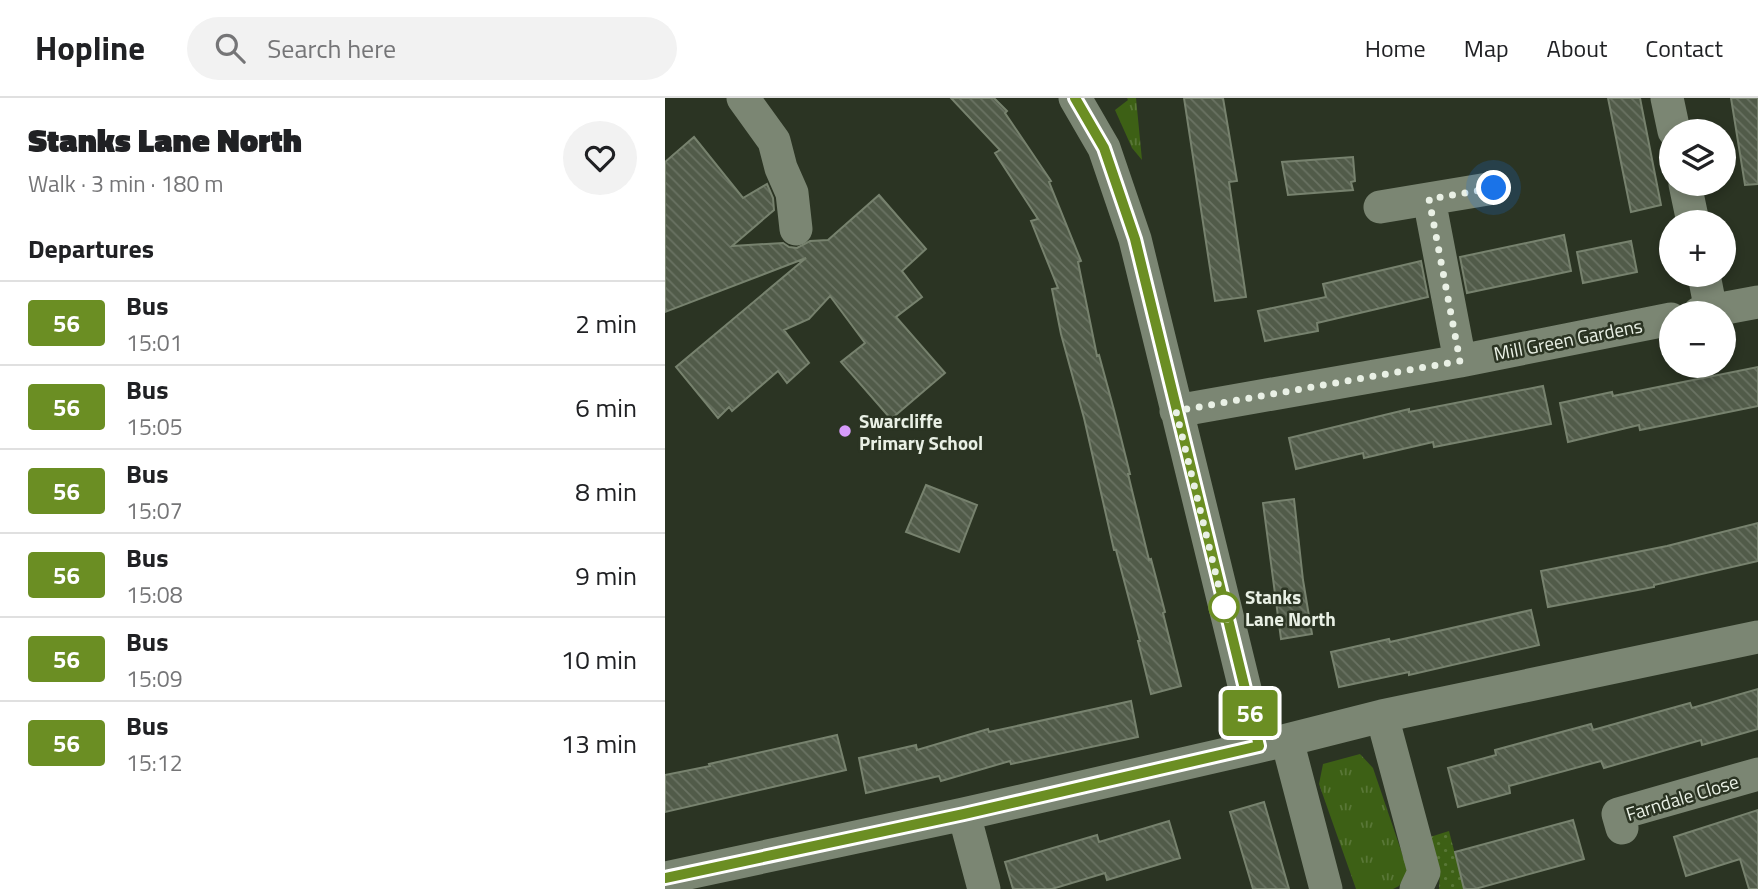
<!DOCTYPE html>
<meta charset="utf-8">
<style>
:root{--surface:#fff;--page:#f2f2f2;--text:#202124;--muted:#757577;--line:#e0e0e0}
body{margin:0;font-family:"Titillium Web",sans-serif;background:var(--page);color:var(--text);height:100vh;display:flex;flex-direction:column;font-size:26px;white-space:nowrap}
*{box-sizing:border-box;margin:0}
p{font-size:23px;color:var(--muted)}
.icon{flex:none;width:38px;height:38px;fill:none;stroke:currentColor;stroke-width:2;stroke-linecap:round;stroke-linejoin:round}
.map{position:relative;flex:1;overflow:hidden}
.side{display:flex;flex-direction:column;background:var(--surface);width:665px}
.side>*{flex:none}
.badge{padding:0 14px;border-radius:5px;font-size:24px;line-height:46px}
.tools{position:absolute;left:994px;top:21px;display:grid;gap:14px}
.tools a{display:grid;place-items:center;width:77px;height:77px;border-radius:50%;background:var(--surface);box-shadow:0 4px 10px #0003;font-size:35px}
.you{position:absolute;width:35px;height:35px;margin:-18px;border:5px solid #fff;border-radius:50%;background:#1a73e8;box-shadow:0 0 0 10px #1a73e833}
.map>.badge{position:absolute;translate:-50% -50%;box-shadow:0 0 0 4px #fff}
h2{padding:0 28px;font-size:26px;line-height:63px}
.round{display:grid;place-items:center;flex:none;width:74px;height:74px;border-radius:37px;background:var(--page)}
.summary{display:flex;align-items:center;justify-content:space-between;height:119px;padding:0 28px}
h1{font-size:33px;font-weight:800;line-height:52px}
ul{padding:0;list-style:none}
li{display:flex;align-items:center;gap:21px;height:84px;padding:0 28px;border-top:2px solid var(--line)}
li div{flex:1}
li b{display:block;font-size:26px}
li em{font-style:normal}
li .badge{min-width:77px;font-weight:700;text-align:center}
header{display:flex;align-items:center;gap:42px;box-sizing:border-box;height:98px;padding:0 35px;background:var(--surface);border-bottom:2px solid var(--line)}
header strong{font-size:33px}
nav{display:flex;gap:38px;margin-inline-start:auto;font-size:24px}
.search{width:490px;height:63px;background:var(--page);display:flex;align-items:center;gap:18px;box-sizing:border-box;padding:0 24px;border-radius:38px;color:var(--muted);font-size:26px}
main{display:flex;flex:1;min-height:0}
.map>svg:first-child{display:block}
.grass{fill:url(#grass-tufts)}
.park{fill:url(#park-dots)}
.building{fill:url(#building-back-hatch);stroke:#77826e;stroke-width:2}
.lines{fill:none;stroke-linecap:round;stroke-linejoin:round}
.minor{stroke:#7b8673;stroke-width:33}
.line-casing{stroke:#fff;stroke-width:16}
.line{stroke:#6b8e23;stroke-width:10}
.walk{stroke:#e9f0e5;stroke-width:7;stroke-dasharray:0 12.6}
.poi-dot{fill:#d69bfa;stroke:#2b3423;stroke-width:2.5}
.stop-dot{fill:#fff;stroke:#6b8e23;stroke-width:3.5}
.labels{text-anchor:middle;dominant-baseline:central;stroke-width:5;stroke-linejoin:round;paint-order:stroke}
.street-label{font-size:19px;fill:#e9f0e5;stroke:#2b3423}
.poi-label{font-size:19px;font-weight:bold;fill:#e9f0e5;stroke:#2b3423;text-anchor:start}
.stop-label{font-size:19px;font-weight:bold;fill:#e9f0e5;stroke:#2b3423;text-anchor:start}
</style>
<header>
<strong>Hopline</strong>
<div class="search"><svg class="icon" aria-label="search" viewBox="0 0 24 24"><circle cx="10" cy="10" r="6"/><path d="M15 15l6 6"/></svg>Search here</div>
<nav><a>Home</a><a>Map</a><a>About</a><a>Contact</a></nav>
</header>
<main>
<section class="side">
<div class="summary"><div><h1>Stanks Lane North</h1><p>Walk · 3 min · 180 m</p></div><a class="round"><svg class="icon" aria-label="heart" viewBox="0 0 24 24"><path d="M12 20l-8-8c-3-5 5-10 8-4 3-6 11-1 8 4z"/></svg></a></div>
<h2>Departures</h2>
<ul>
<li><span class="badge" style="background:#6b8e23;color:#fff">56</span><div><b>Bus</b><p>15:01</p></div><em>2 min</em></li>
<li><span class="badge" style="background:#6b8e23;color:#fff">56</span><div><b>Bus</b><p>15:05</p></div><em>6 min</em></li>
<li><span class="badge" style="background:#6b8e23;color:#fff">56</span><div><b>Bus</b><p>15:07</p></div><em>8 min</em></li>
<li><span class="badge" style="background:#6b8e23;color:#fff">56</span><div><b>Bus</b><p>15:08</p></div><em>9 min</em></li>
<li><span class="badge" style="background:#6b8e23;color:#fff">56</span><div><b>Bus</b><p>15:09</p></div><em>10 min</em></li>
<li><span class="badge" style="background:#6b8e23;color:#fff">56</span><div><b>Bus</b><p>15:12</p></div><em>13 min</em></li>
</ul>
</section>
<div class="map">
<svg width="1093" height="791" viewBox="0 0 1093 791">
<defs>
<pattern id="grass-tufts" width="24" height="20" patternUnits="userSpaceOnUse" patternTransform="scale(1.75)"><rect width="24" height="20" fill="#3d6015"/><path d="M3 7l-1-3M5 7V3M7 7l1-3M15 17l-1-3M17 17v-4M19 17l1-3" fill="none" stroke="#597737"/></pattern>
<pattern id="park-dots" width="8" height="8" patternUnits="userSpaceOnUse" patternTransform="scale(1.75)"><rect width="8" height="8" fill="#3d6015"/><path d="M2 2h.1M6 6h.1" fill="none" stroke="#597737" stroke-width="1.8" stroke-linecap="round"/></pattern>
<pattern id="building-back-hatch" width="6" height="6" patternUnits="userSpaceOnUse" patternTransform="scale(1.75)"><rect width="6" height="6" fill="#515b49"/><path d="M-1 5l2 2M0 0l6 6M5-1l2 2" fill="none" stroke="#6a7363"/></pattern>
</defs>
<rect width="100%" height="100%" fill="#2b3423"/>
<path class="grass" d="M462,0h9l6,62 -10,-12 -17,-38 13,-10z
M695,656l13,14 35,103 -9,15 -6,3h-37l-37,-105 4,-20z"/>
<path class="park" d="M784,733l15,58h-25l1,-18 -10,-34z"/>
<path class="building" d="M286,0h43l13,13 -2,2 46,68 -2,1 32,79 -3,1 19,94 2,-1 15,55 16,64h-2l21,86 2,-1 14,53 -2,1 18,73 -30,8 -13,-53h2l-24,-91h-2l-30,-132 -23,-84 -9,-45 6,-1 -27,-67 7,-2 -43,-66 5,-3z
M519,0h39l14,83 -8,1 17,115 -31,4z
M943,0h32l21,107 -30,7z
M1066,0h27v86l-13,1z
M29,39l49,61 24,-14 6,14 1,12 -42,36 51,-3 6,4 8,1 13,-7 18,-1 51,-45 47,54 -24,22 20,26 -26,20 49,56 -54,46 -50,-57 24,-19 -35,-47 -21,23 -25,11 25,33 -22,20 -9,-12 -46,40 -3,-4 -11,11 -42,-51 130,-109 -141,54v-150z
M688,59l2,24 -4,1 2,8 -65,5 -6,-33z
M899,137l7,36 -104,22 -7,-36z
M966,143l6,31 -54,11 -6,-31z
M756,163l7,36 -111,26 1,8 -53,10 -7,-30 68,-14 -3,-13z
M1093,269v39l-118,24 -1,-5 -71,17 -8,-39 52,-11 1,4z
M878,288l8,38 -117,23 -1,-5 -69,16 -1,-5 -67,16 -7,-31 120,-29v3z
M261,387l51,20 -18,47 -53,-20z
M629,401l9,81 9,54 -31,5 -18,-136z
M1093,425v38l-104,24v2l-106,20 -7,-36 126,-25z
M866,512l8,35 -130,30v-3l-70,15 -8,-35 58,-13 1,3z
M1093,591v40l-56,16 -1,-5 -97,28 -3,-7 -92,25 1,7 -52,14 -10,-39 48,-13 -1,-5 96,-26 2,6 97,-27 2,5z
M466,603l7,36 -127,27 -1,-3 -69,20 -2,-5 -73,17 -7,-35 57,-13 1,5 71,-21 1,3z
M172,637l9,35 -181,42v-37l45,-9 -1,-2z
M599,704l25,87h-36l-23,-77z
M1093,712v79h-9l-9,-30 -54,17 -12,-39z
M908,722l11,39 -109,30h-11l-9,-37z
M504,723l11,37 -73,22 -2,-7 -53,16h-39l-8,-27 92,-27 2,7z"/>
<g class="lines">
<path class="minor" d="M78,0l31,43 7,27 11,25 4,36
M410,0l29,50 31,91 124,507
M1002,0l7,33
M1020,86l8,38
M764,101l31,162
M715,109l114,-19
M1039,177l7,36
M1034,215l59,-11
M511,313l284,-50 211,-42
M717,618l42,156 -8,17
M622,642l39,149
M299,716l20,75
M957,730l-4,-14 140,-40
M0,780l299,-64 323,-74 95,-24 376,-79"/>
</g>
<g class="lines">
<defs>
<path id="line" d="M0,780l299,-64 295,-68 -124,-507 -31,-91 -29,-50"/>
</defs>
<use href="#line" class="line-casing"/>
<use href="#line" class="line"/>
<path class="walk" d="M559,509l3,13 -51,-209 284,-50 -31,-162 65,-11"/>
</g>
<circle class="poi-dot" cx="180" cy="333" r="7"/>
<circle class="stop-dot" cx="559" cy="509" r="14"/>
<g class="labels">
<g class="street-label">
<text transform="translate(903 241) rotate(-11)">Mill Green Gardens</text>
<text transform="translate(1017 699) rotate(-17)">Farndale Close</text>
</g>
<g class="poi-label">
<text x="194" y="322">Swarcliffe<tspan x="194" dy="22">Primary School</tspan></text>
</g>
<g class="stop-label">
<text x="580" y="498">Stanks<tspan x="580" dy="22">Lane North</tspan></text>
</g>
</g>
</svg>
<div class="tools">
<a><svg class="icon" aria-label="layers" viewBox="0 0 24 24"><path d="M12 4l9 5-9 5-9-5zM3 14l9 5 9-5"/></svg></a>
<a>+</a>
<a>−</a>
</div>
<div class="you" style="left:829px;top:90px"></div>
<b class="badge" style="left:585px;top:615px;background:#6b8e23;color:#fff">56</b>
</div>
</main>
